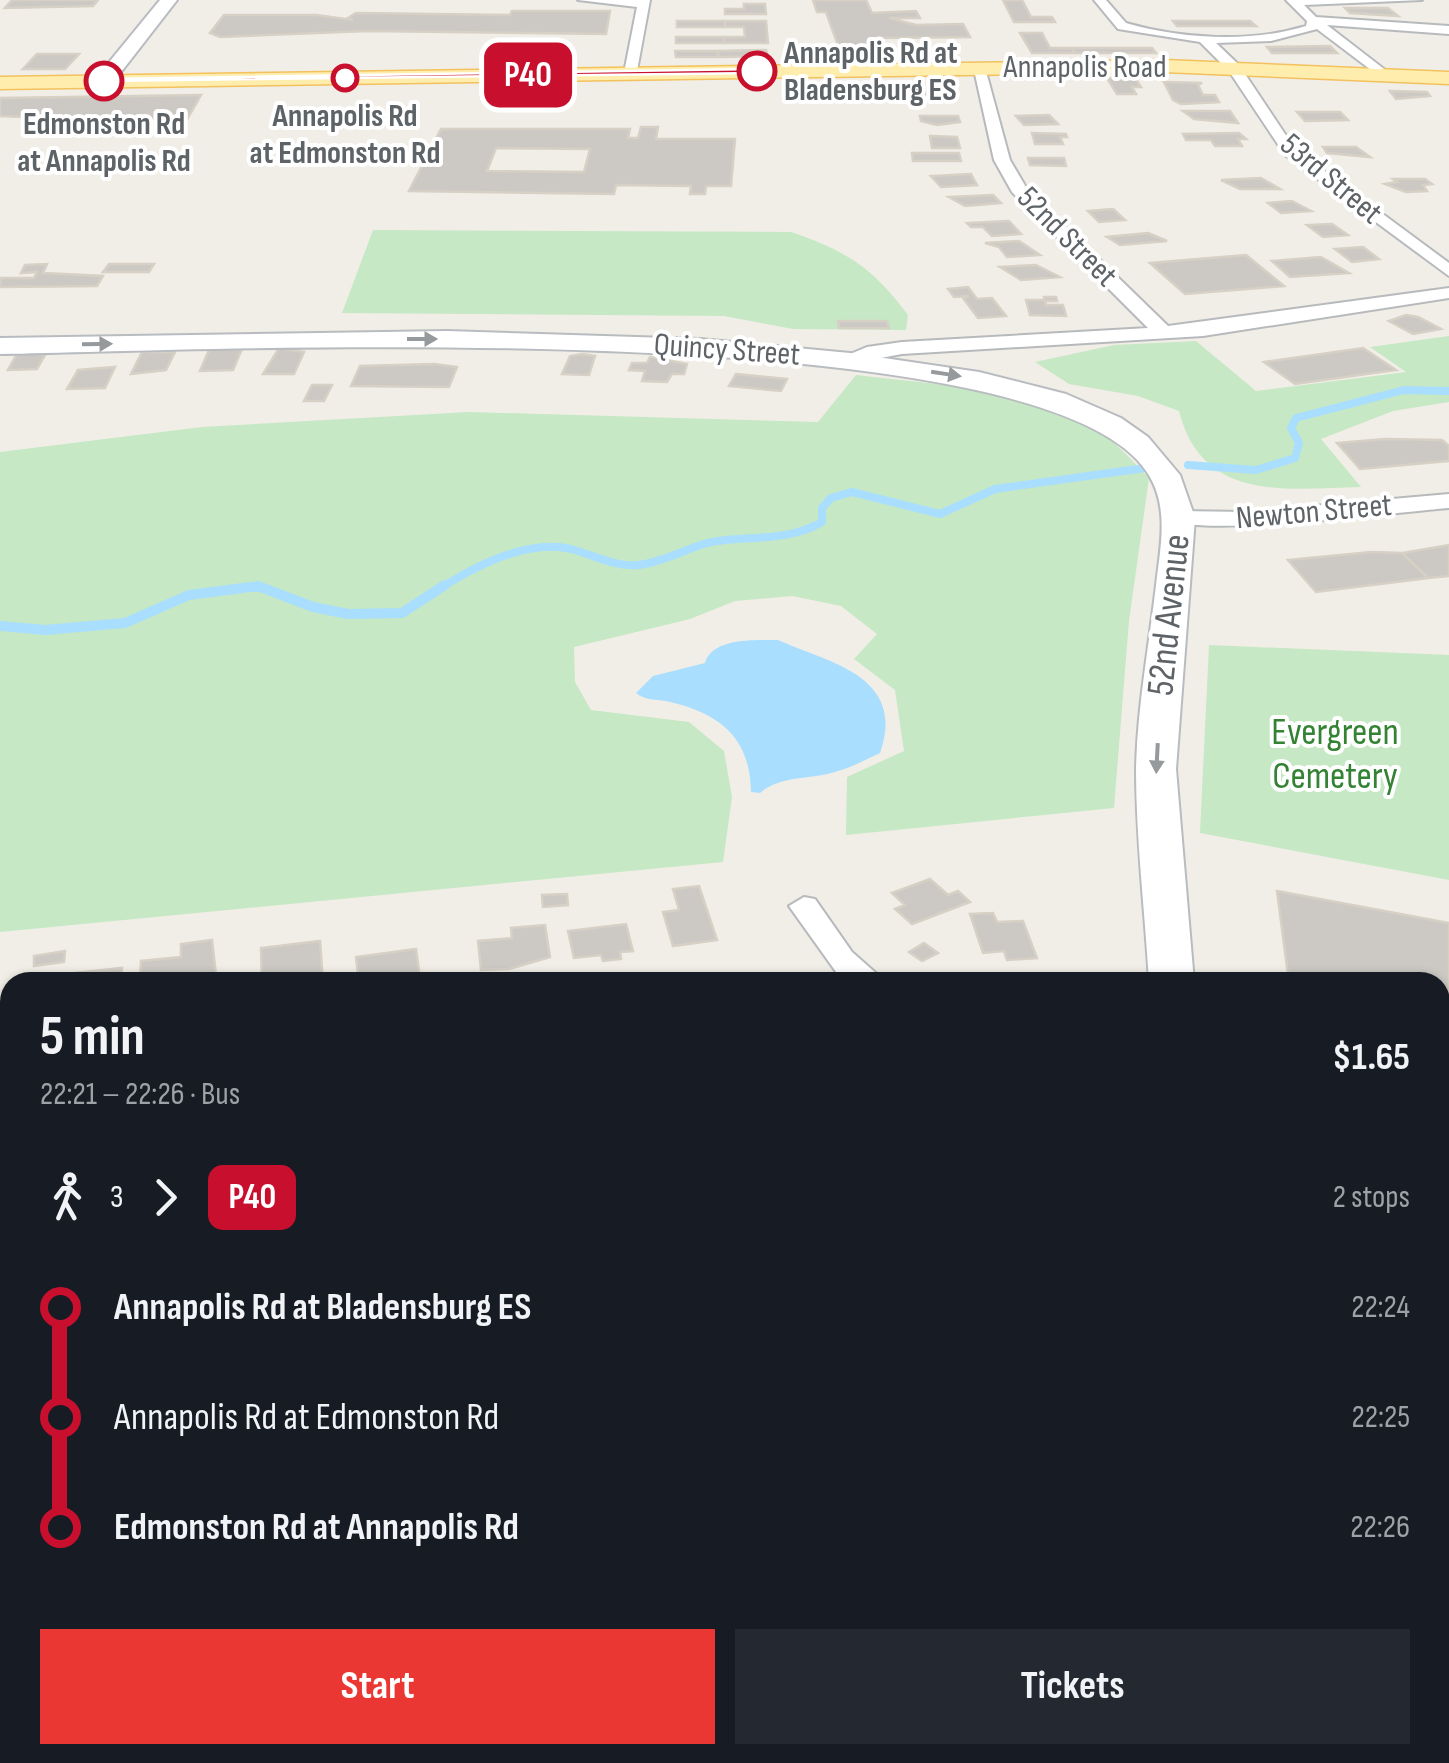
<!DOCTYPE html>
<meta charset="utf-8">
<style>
:root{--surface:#171b24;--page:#242831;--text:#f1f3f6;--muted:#9ea1a6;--accent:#eb3733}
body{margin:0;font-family:"Sofia Sans Condensed",sans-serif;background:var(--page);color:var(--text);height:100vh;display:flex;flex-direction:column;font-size:38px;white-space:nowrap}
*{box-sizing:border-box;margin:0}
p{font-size:32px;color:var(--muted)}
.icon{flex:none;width:55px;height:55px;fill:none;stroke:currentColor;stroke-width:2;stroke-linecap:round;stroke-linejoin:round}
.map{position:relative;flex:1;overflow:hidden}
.panel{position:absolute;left:0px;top:972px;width:1450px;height:792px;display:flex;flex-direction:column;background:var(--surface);border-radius:30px 30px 0 0;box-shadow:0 2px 8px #0004}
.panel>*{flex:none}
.badge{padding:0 20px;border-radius:15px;font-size:35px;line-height:65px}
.map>.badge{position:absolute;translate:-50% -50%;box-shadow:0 0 0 5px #fff}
.legs{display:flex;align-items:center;gap:15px;height:110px;padding:0 40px;font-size:32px}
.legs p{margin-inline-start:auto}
.overview{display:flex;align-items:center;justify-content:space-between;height:170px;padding:0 40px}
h1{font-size:55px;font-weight:700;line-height:75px}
.primary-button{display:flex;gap:20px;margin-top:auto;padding:20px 40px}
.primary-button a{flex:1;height:115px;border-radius:0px;background:var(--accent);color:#fff;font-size:40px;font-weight:700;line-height:115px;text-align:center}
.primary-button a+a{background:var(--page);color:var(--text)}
ul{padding:0 40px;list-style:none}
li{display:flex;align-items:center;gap:35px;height:110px;font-size:38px}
li i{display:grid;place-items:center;width:15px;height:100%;margin:0 12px;background:currentColor}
li i::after{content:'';width:25px;height:25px;margin:-12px;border:8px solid;border-radius:50%;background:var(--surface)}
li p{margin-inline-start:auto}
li:first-child i{background:linear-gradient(#0000 50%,currentColor 0)}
li:last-child i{background:linear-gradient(currentColor 50%,#0000 0)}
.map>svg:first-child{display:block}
.green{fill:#c6e8c4}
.water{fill:#a9deff}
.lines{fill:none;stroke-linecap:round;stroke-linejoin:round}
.stream-far1{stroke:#a9deff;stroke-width:8}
.stream{stroke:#a9deff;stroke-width:10}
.building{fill:#ccc9c4;stroke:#d6d0c5;stroke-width:2.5;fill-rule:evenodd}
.street-casing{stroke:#b7babd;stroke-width:4}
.secondary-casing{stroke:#b8bcc0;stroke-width:4}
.primary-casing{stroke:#f3c15e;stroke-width:3}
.street{fill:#fff;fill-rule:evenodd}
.secondary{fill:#fff;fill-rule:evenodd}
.primary{fill:#ffedae;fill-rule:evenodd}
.oneway{fill:#969a9c}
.line-1{fill:#c8102e;stroke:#fff;stroke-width:2.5}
.stop-1-dot{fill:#fff;stroke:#c8102e;stroke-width:5}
.labels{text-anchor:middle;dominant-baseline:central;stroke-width:8;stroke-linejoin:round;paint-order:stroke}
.far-stop-label{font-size:32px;font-weight:bold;fill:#5e6367;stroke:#fff}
.far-street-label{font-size:32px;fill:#5e6367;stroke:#fff}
.street-label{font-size:38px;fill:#5e6367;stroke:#fff}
.park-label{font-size:38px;fill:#348233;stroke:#fff}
</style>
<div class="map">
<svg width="1449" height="1763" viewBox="0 0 1449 1763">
<rect width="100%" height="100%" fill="#f1eee7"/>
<path class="green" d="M373,230l418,2c56,19 82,36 117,83l-2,15 -113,-1 -69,-13 -382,-3z
M1449,336v66l-56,9 -72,28 40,48c-76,2 -159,15 -182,-76l-41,-15 -69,-12 -34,-22 79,-17 82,-4 60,50 150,-19 -36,-25z
M856,375c82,10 177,13 248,60 16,11 31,29 45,43l-20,143 -15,187 -268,27 1,-58 57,-26 -9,-61 -41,-31 23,-25 -36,-28 -49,-10 -57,5 -45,18 -116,28 1,35 16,28 98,12 35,29 8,46 -9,65 -723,70v-480l202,-25 267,-15 349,10z
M1209,645l240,10v225l-249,-47z"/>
<path class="water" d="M778,640c52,23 129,36 102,113 -15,7 -30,15 -45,19 -26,8 -54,3 -75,21l-9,-1c-1,-55 -31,-79 -85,-91 -11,-2 -20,0 -30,-8l17,-17 52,-13c7,-26 51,-23 73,-23z"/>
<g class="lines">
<path class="stream-far1" d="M1188,465l68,5 39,-12 4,-15 -8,-15 5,-10 108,-28 45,1
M244,588h19
M441,588c36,-23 86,-49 130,-39 23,6 42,18 67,16 29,-3 57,-22 80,-24 36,-5 72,0 104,-19v-14l9,-10 21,-6 88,22 55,-25 150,-21"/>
<path class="stream" d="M0,626l45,4 80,-7 64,-28 69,-9 55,21 35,7 54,-1 43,-28"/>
</g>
<path class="building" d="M12,0h86l-5,6 -88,2z
M813,0h53l6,13 44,-2 4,7h-31l27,7 47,-1 7,13 -93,1 6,12 -43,1 -14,-39h-9z
M1003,0h19l9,17h21l3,5h-41z
M744,4h21l1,10h-41v-5h19z
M1345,8h43l10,8 -48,-3z
M512,11h98l-4,23 -239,-3 -147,6 -10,-4 14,-18h92l37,5 -5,-2 8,-5 154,2z
M677,21h48v6h-48z
M725,21h41l2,22h-44v-6h21l-1,-10h-19z
M1173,21h77l6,5h-79z
M1020,33h22l8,15h22l3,5h-43z
M676,37h48v6h-48z
M1330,46l7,7h-65l-5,-6z
M1072,48h80l4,5h-81z
M766,50l2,6 -49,1 -2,-6z
M675,51h42l2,6h-43z
M37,54h42l-14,15h-42z
M1107,78h28l6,9h-9l4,7h-19z
M1164,82l38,1 -4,2 5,10h12l4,7 -38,2 -8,-4z
M929,84h22l6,8 -38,3 2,6 -25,1 -1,-16 28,5 8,-3z
M1390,91l37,1 3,4 -34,3z
M201,95l-20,35h-21l7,-12 -19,1 -6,12 -62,1 9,-12 -89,-4v-18z
M1183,111h47l8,12 -44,-4z
M1297,112h43l8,8 -43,1z
M1049,115l9,9 -34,1 -8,-9z
M920,116h38l2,6 -23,3 -16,-4z
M641,127h17l-2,12h79l-4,47h-25l-1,8h-15l1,-8 -75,-1 -2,9 -205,-3 32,-62h189l-2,9h10zM496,148l94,1 -6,23 -97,-1z
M1032,133l34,1 1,3h-7l3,7h-28z
M1239,133l7,6h-8l4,7h-27l-4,-6h-25l-3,-6z
M930,136l27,1 3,11h-28z
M1323,147h33l14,10 -43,-4z
M912,153h47l2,8h-48z
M1028,158h36l2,8 -36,-1z
M971,174l6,11 -36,2 -10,-11z
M1261,178l19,11h-40l-19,-9z
M1393,179h32l7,5 -9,1 4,6 -21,1 -21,-8 12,-2z
M993,195l8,8 -36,3 -16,-9z
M1292,201l19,10 -30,2 -13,-10z
M1113,209l12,11 -26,2 -11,-11z
M1009,221l12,13 -29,2 -9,-9h-12l-4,-4z
M1332,224l16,11 -25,2 -16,-12z
M1148,233l19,8 -47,4 -13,-8z
M1019,241l21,14 -33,2 -8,-10 -14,-4z
M1363,247l16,12 -27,3 -17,-13z
M1246,255l38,31 -99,8 -35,-31z
M1321,257l28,16 -59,4 -18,-16z
M47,264l-4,9 60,3 -6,10 -97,1 1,-9h33l3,-6 -16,1 4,-8z
M109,264h45l-5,8h-46z
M1036,265l24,12 -39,3 -21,-13z
M968,287l9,12 15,-1 14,18 -28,2 -15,-20 6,-2 -15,1 -6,-8z
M1044,297h12l1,4h-12l1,4h17l3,11 -36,-1 -4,-15h19z
M1406,315l12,2 23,12 -28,5 -24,-13z
M838,321h49l2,7h-50z
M279,348l25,4 -10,22h-31z
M1363,348l33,22 -101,14 -31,-22z
M242,349l-9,21 -33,1 9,-21z
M142,352h33l-9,18 -35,4z
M31,353l14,2 -8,14 -29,1 9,-16z
M582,354l13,2 -6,19 -27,-1 8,-18z
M650,357l37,7 -3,10h-12l-5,8 -25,-1 3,-10 -16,-1 3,-7h15z
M434,364l23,3 -8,20 -98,-1 9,-20z
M115,367l-10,21 -38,1 11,-19z
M736,374l51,5 -6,12 -52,-5z
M312,385h20l-8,16h-20z
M1385,439l57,1 7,6v15l-89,8 -23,-26z
M1449,545v31l-21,2 -26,-25z
M1371,552l31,1 26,25 -112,14 -28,-32z
M930,879l18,16 10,-4 12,11 -58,22 -17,-15 10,-4 -13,-12z
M699,886l18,54 -44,6 -10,-34 16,-2 -6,-21z
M1277,891l172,32v204l-9,-1v-144h-151z
M567,894l1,11 -25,2 -1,-12z
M993,913l4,9 26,-1 14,37 -30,2 -3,-9 -21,2 -13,-39z
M626,924l7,27 -13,1 1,7 -18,2 -2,-6 -27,3 -6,-27z
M545,925l5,32 -41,12 -28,1 -3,-29 34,-3 -1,-10z
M212,940l4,35 -17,2v5h-59l1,-21 40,-4v-13z
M320,941l3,41h-61l-1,-34z
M924,943l14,10 -16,8 -13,-9z
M416,949l4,29 -61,4 -3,-25z
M65,951l-1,11 -30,4v-10z
M122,968l-2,14h-69l14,-1 1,-7z
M1440,1332l9,1v338l-9,-1z
M10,1571v87l-10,2 1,-87z
M10,1738v17h25l-1,8h-34v-23z"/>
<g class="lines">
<defs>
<path id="street" d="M578,0h72l-14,76 -12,-3 13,-66z
M1094,0h12l20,23c56,16 124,20 180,3l1,-5 -21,-21h136l-118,5 12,12 133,9v8l-122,-9 57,44 -5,7 -62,-47 -46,12 -55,2 23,22 56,84 154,114v13l-164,-121 -56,-84 -29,-29 -82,-13z
M973,65l12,3 25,92 17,29 141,137 281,-38v10l-246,38 -301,18 -59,11v-8l24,-10 35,-5 246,-14 -136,-136 -18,-32z
M1449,494v14c-42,3 -260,31 -281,10l11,-7 67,1z
M804,897l11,2 37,53 34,30h-39l-8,-6 -50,-70z
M10,1080v24l-10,1v-24z
M1440,1202l9,1v28l-9,-1z
M10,1459v36l-10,2v-36z
M454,1755h85l-4,8h-84z"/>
<path id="secondary" d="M160,0h17l-66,85h-14v-8z
M447,331l253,8 150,14 129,19 87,22 55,24 27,19 32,38 15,43 -19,251 18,213h-45c-4,-70 -13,-142 -13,-212 1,-61 13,-124 20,-185 4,-36 13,-75 -6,-108 -93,-168 -956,-126 -1150,-123v-16z
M1198,1755h68v8h-68z"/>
<path id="primary" d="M1164,60l285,12v12l-285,-12 -1164,17v-12z"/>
</defs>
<use href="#street" class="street-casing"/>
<use href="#secondary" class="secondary-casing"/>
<use href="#primary" class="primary-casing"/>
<use href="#street" class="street"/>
<use href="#secondary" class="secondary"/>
<use href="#primary" class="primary"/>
</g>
<defs><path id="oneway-solid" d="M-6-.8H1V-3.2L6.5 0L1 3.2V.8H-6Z" transform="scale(2.5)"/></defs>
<g class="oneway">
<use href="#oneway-solid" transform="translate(422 339)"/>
<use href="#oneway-solid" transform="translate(97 344) rotate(-1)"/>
<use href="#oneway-solid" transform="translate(946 374) rotate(9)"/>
<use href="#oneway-solid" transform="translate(1157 758) rotate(93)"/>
</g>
<path class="line-1" d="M757,69l3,4 -661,8 5,-2z"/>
<g class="stop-1-dot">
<circle cx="757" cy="71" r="18"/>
<circle cx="345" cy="78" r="12"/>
<circle cx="104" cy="81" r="18"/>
</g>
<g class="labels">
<g class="far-stop-label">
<text x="784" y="53" text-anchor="start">Annapolis Rd at<tspan x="784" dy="37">Bladensburg ES</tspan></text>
<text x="345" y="116">Annapolis Rd<tspan x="345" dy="37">at Edmonston Rd</tspan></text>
<text x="104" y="124">Edmonston Rd<tspan x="104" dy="37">at Annapolis Rd</tspan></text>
</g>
<g class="far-street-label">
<text x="1085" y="67">Annapolis Road</text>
<text transform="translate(1331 179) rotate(40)">53rd Street</text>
<text transform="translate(1067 237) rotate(45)">52nd Street</text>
<text transform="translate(727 350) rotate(4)">Quincy Street</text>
<text transform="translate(1314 512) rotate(-5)">Newton Street</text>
</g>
<g class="street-label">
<text transform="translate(1169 615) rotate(-84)">52nd Avenue</text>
</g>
<g class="park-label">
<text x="1335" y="732">Evergreen<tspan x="1335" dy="44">Cemetery</tspan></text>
</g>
</g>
</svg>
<b class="badge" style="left:528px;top:75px;background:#c8102e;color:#fff">P40</b>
<section class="panel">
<div class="overview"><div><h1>5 min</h1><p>22:21 – 22:26 · Bus</p></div><b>$1.65</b></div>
<div class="legs"><svg class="icon" aria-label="walk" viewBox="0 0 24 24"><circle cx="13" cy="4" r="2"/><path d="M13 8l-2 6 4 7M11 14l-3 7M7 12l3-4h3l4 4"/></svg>3<svg class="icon" aria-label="forward" viewBox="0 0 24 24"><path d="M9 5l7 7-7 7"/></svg><b class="badge" style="background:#c8102e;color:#fff">P40</b><p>2 stops</p></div>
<ul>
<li><i style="color:#c8102e"></i><b>Annapolis Rd at Bladensburg ES</b><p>22:24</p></li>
<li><i style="color:#c8102e"></i><span>Annapolis Rd at Edmonston Rd</span><p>22:25</p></li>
<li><i style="color:#c8102e"></i><b>Edmonston Rd at Annapolis Rd</b><p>22:26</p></li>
</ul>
<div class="primary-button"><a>Start</a><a>Tickets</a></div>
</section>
</div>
